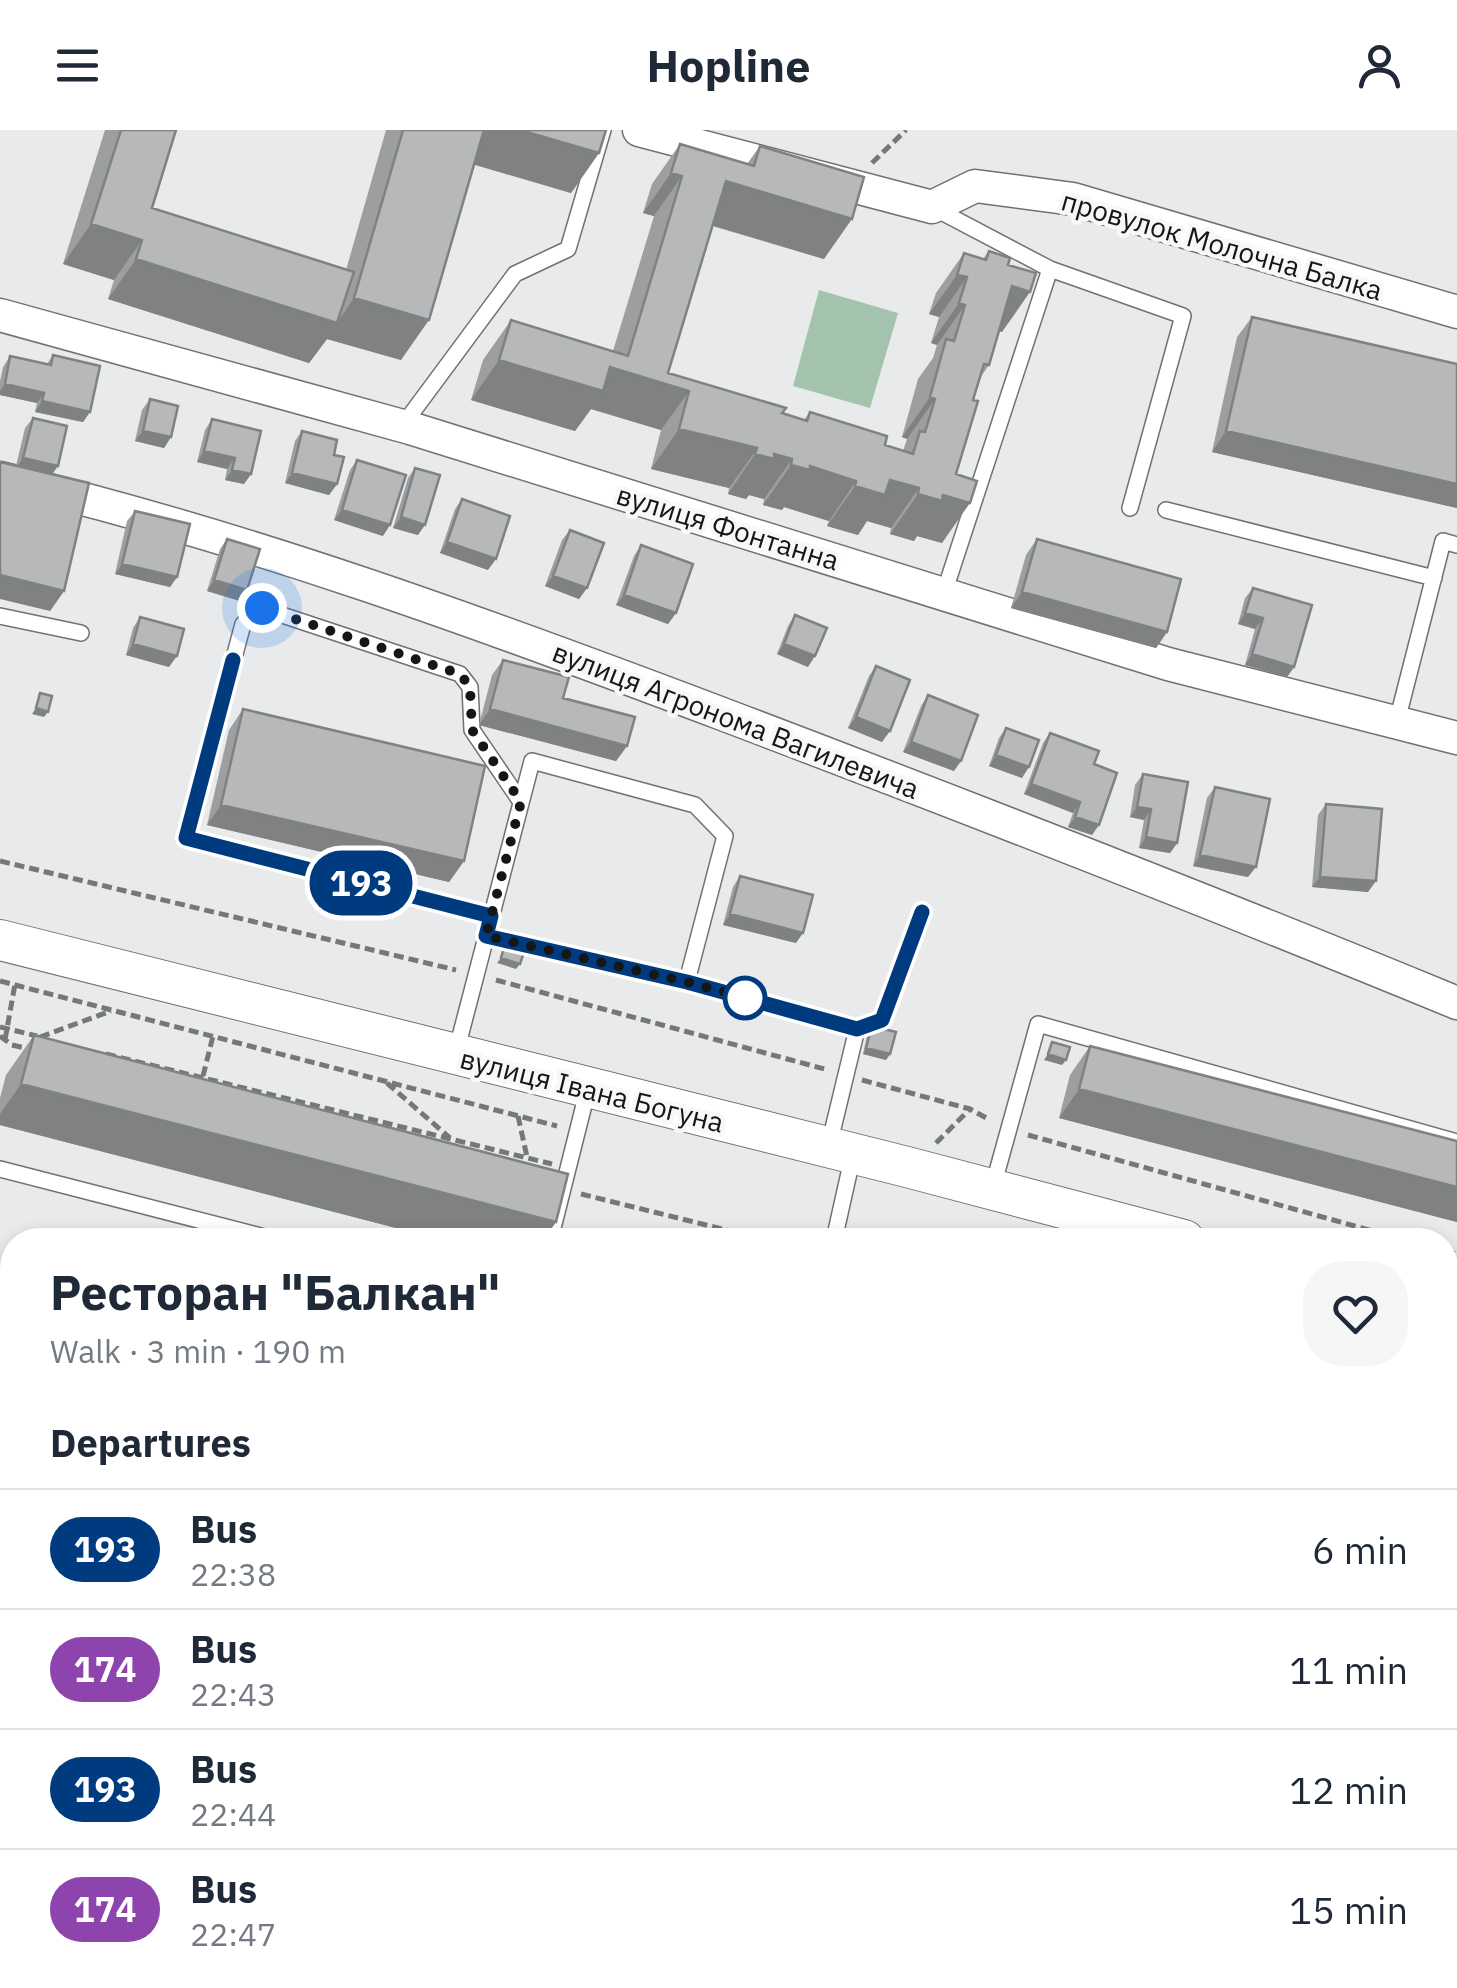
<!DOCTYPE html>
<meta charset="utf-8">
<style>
:root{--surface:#fff;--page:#f6f6f7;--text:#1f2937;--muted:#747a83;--line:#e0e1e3}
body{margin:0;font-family:"IBM Plex Sans",sans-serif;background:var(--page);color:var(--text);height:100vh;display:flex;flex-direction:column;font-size:38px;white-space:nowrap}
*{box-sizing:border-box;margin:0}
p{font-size:32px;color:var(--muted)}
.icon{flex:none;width:55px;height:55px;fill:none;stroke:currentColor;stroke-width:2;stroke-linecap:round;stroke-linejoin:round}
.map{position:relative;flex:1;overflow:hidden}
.details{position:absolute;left:0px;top:1098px;width:1458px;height:762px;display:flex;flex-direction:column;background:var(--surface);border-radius:40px 40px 0 0;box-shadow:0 5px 15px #0003}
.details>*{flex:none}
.badge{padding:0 20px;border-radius:32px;font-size:35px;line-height:65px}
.you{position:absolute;width:50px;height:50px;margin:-25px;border:8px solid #fff;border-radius:50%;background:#1a73e8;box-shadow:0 0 0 15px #1a73e833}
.map>.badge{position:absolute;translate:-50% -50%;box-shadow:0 0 0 5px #fff}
h2{padding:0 50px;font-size:38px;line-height:90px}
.round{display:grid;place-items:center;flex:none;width:105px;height:105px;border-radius:40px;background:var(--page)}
.headline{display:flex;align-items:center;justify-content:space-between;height:170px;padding:0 50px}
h1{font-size:48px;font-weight:700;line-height:75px}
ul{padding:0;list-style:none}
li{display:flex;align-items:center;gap:30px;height:120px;padding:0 50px;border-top:2px solid var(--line)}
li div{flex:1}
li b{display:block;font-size:38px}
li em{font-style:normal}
li .badge{min-width:110px;font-weight:700;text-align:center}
header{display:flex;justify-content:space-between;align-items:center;height:130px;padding:0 50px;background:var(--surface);font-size:45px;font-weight:700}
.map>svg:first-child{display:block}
.green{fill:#a4c3ad}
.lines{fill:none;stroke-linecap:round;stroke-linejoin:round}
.service-casing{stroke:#6f7172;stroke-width:18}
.minor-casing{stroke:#6f7172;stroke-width:35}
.tertiary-casing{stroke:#6f7172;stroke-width:42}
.path{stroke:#767878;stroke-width:5;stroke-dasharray:10 5;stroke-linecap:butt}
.service{stroke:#fff;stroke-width:15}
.minor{stroke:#fff;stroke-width:32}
.tertiary{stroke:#fff;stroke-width:40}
.wall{fill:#9d9ea0}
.shaded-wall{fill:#7f8182}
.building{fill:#b6b8ba;stroke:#7f8182;stroke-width:2.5}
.line-casing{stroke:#fff;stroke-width:22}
.line{stroke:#003b80;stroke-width:15}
.walk{stroke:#151616;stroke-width:10;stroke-dasharray:0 18}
.stop-dot{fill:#fff;stroke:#003b80;stroke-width:5}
.labels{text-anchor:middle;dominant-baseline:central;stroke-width:9;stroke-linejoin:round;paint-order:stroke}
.street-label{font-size:28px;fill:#151616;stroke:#f6f8f9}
</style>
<header><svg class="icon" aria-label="menu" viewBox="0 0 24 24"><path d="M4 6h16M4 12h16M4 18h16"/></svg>Hopline<svg class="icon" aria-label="person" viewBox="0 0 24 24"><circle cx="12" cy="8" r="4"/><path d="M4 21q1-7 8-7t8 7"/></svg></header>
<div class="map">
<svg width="1457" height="1858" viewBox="0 0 1457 1858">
<rect width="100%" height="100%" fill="#e8eaec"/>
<path class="green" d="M819,160l79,23 -28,95 -77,-22z"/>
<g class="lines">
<defs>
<path id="service" d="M934,78l116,61 133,47 -53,192
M403,295l112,-151 53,-25 35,-119
M1166,380l268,68
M944,463l106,-324
M0,486l81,17
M1397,591l46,-180 14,4
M491,786l-305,-78 57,-214 18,-16 199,66 10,13 2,43 49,72
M485,806l202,45 170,48 25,-10 40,-106
M456,922l76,-291 163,44 30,31 -38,145
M829,1015l28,-116
M0,1039l276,71
M993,1056l45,-162 419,118
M550,1110l38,-151
M834,1110l19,-85
M1445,1295l12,-44
M0,1496l12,3
M0,1683l12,3"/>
<path id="minor" d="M639,0l293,77 43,-21 98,13 384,113
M0,185l410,113 758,236 289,74
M0,348c248,59 487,147 725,237 245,93 489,188 732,288"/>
<path id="tertiary" d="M0,810l907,227 277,73
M1445,1178l12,3"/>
</defs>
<use href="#service" class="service-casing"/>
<use href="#minor" class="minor-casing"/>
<use href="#tertiary" class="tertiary-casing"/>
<path class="path" d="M872,33l34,-33
M0,731l456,109
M496,850l332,90
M0,851l557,145
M0,897l37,9
M0,906l12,9 17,4
M40,907l71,-26
M5,910l10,-56
M106,924l446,110
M203,946l10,-40
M862,950l108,29 20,11
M387,953l63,55
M518,986l9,41
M1028,1005l377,105
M936,1013l34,-34
M581,1064l186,46
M1445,1121l12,3
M1445,1328l12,-3
M1445,1405l12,3
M0,1779l12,-3
M1445,1826l12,-2
M336,1848l6,10
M555,1848l41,10
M808,1848l2,10
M369,1858l3,-10
M757,1858l13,-10
M1286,1858l49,-10"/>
<use href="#service" class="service"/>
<use href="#minor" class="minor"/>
<use href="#tertiary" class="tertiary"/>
</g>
<path class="wall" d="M105,0h71l-24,78 194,62 40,-140h220l-7,23 -28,40 -97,-29 -73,196 -74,-21 -18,24 -201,-64 6,-19 -51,-16z
M680,14l67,20 13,-18 64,113 -112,-33 -44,147 136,47 6,-8 75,33 18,6 4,-12 -5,-2 16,-58 15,-21 4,-13 -6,-2 8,-26 -10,-3 7,-21 28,-40 19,6 6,-8 19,14 -6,67 -3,-1 -10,34 -9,13 -7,22 -31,143 -25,-7 -3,5 -24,-7 1,-6 -24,-7 -9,14 -31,-9 2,-5 -45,-14 -2,3 -19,-5 1,-6 -15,-4 -3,4 -18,-5 1,-6 -78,-19 10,-39 -70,-21 -16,22 -104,-31 12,-40 28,-40 102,31 41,-135 -11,-3 9,-29z
M1252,187l205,47v144l-245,-56 25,-115z
M53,225l37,57 -7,10 -48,-10 2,-9 -37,-8v-14l3,-14 7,-11 37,8z
M150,269l21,38 -7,11 -29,-7 7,-31z
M33,288l25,48 -6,8 12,117 -14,20 -34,-145 9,-38z
M212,289l39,55 -7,10 -19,-4 2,-11 -30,-7 8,-32z
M302,301l32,24 3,29 -8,11 -44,-12 10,-42z
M357,330l26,76 -49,-16 16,-50z
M415,338l3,67 -25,-7 15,-50z
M462,369l26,71 -48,-17 15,-44z
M135,381l42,66 -7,10 -55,-13 12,-53z
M570,400l17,58 -8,11 -34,-13 17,-46z
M227,409l13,62 -33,-10 13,-42z
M1037,409l130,93 -11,16 -145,-40 15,-53z
M641,415l35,68 -8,11 -52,-19 18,-49z
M1253,458l41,79 -7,10 -42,-12 10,-36 -17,-5 7,-26z
M795,485l13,52 -31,-13 11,-28z
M140,487l29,50 -43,-12 7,-27z
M503,530l60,38 64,48 -11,15 -137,-36 13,-50z
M876,536l6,76 -34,-14 21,-52z
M928,565l26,76 -51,-19 18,-46z
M243,579l221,152 -15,21 -242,-57 22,-95z
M1006,598l16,50 -33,-12 10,-28z
M1050,603l44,31 -2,71 -24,-8 5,-14 -49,-19 19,-51z
M1143,644l34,69 -7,10 -31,-5 5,-28 -14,-3 5,-32z
M1215,657l33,90 -55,-11 14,-68z
M1326,674l42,88 -56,-5 6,-72z
M740,746l56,67 -73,-18 10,-38z
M872,896l18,28 -4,6 -23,-6 5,-23z
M34,905l522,187 -13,18h-101l-442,-115v-27l6,-23z
M1090,916l367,95v81l-398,-104 11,-43z
M1457,1362v42l-9,-3z
M837,1848h202l-53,10h-147z"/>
<path class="shaded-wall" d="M480,0h40l79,23 -28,40 -113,-33z
M671,43l11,3 -28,40 -11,-3z
M726,51l126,38 -28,40 -126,-38z
M91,94l51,16 -28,40 -51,-16z
M136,129l201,64 17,-25 75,22 -28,40 -74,-21 -18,24 -201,-64z
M957,145l10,2 -28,40 -10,-3z
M1012,156l18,6 -28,40 -18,-6z
M959,173l6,2 -28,40 -6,-2z
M499,230l111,7 79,24 -28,39 -70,-21 -16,22 -104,-31z
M5,254l39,9 -7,10 -37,-8v-4z
M930,267l5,2 -28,40 -5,-2z
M42,271l48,11 -7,10 -48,-10z
M786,278l-57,80 -78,-19 28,-40z
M143,301l28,6 -7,11 -29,-7z
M1226,301l231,53v24l-245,-56z
M204,321l31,7 -8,11 -30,-7z
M755,324h19l18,5 -28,40 -15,-4 -3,4 -18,-5z
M23,328l35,8 -8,11 -34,-9z
M791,335l19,1 46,15 -27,40 -45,-14 -2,3 -19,-5z
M232,340l19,4 -7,10 -19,-4z
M292,343l45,11 -8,11 -44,-12z
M890,350l29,8 -28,40 -24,-7 -9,14 -31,-9 28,-40z
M918,364l25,1 27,8 -28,40 -25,-7 -3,5 -24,-7z
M342,380l48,15 -7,11 -49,-16z
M401,387l24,8 -7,10 -25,-7z
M447,412l49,17 -8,11 -48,-17z
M122,434l55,13 -7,10 -55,-13z
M0,445l64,16 -14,20 -50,-12z
M553,446l34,12 -8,11 -34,-13z
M214,450l33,10 -7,11 -33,-10z
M1022,462l145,40 -11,16 -145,-40z
M624,465l52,18 -8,11 -52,-19z
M1245,483l18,5 -8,11 -17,-5z
M133,514l44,12 -8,11 -43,-12z
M784,514l31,12 -7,11 -31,-13z
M1252,524l42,13 -7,10 -42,-12z
M36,578l12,4 -4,5 -12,-3z
M490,579l137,37 -11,15 -137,-36z
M856,587l34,14 -8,11 -34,-14z
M911,612l50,19 -7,10 -51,-19z
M996,625l33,12 -7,11 -33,-12z
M1031,654l49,18 -7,11 -49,-19z
M221,675l243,56 -15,21 -242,-57z
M1137,677l14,2 -7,11 -14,-3z
M1075,687l24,8 -7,10 -24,-8z
M1146,707l31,6 -7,10 -31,-5z
M1200,725l56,12 -8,10 -55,-11z
M1320,747l56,4 -8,11 -56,-5z
M730,784l73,19 -7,10 -73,-18z
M501,828l19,6 -4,5 -19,-6z
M866,918l24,6 -4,6 -23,-6z
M1048,924l18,6 -4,5 -18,-5z
M21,954l535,138 -13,18h-101l-442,-115v-11z
M1079,959l378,98v35l-398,-104z
M0,1245l12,3v35l-12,-3z
M1455,1391h2v13l-9,-3z
M0,1421l12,3v34l-12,-3z
M0,1588l12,3v34l-12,-3z
M913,1848h126l-53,10h-121z
M0,1850l28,6 -2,2h-26z"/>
<path class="building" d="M121,0h55l-24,78 202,64 -17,51 -201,-64 6,-19 -51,-16z
M403,0h81l-55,190 -75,-22z
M520,0h86l-7,23z
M680,14l74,22 6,-20 104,31 -12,42 -126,-38 -58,192 118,35 -4,5 25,8 3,-9 77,24 -2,9 28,9 7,-23 5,1 10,-33 -5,-2 16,-58 8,2 11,-36 -6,-2 8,-26 -10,-2 7,-22 22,7 3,-9 21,7 -2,7 28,8 -6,19 -18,-6 -23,79 -5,-1 -11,36 5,1 -22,73 21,7 -7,22 -27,-8 -1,6 -24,-7 1,-6 -29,-8 -5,15 -30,-9 1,-5 -46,-15v4l-19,-5 1,-6 -18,-5v5l-19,-5 2,-6 -78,-19 10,-38 -79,-24 -7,24 -104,-31 12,-40 117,36 54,-180 -11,-3z
M1252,187l205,47v120l-231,-53z
M53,225l47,11 -10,46 -48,-11 2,-8 -39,-9 5,-28 41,9z
M150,269l28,7 -7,31 -28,-6z
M33,288l34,8 -9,40 -35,-8z
M212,289l49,12 -10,43 -19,-4 3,-12 -31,-7z
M302,301l35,9 -3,15 10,2 -7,27 -45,-11z
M357,330l49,15 -16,50 -48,-15z
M0,332l89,21 -25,108 -64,-16z
M415,338l25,7 -15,50 -24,-8z
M462,369l48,17 -14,43 -49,-17z
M135,381l55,13 -13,53 -55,-13z
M570,400l34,13 -17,45 -34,-12z
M227,409l33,10 -13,41 -33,-10z
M1037,409l144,40 -14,53 -145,-40z
M641,415l52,19 -17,49 -52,-18z
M1253,458l59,17 -18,62 -42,-13 11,-36 -18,-5z
M795,485l32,13 -12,28 -31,-12z
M140,487l44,12 -7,27 -44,-12z
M503,530l66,17 -6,21 72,19 -8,29 -137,-37z
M876,536l34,14 -20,51 -34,-14z
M40,563l12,3 -4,16 -12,-4z
M928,565l50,20 -17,46 -50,-19z
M243,579l242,57 -21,95 -243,-56z
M1006,598l33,12 -10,27 -33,-12z
M1050,603l49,18 -5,13 23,9 -18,52 -24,-8 5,-15 -49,-18z
M1143,644l45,8 -11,61 -31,-6 5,-28 -14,-2z
M1215,657l55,12 -14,68 -56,-12z
M1326,674l56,5 -6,72 -56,-4z
M740,746l73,19 -10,38 -73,-19z
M506,810l20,6 -6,18 -19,-6z
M872,896l24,6 -6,22 -24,-6z
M34,905l534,139 -12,48 -535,-138z
M1052,912l18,5 -4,13 -18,-6z
M1090,916l367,95v46l-378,-98z
M0,1196l12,3v49l-12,-3z
M0,1370l12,3v51l-12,-3z
M0,1543l12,3v45l-12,-3z
M0,1805l12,3v40h18l-2,8 -28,-6z
M864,1848h49l-47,9z"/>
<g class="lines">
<defs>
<path id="line" d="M233,530l-47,178 305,78 -5,20 201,46 170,47 25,-9 40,-108"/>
</defs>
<use href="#line" class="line-casing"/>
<use href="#line" class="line"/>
<path class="walk" d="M262,478l198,66 10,13 2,43 49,72 -35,134 201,46 68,18 -10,-2"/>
</g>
<circle class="stop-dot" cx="745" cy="868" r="20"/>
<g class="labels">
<g class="street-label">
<text transform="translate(1222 115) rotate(16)">провулок Молочна Балка</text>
<text transform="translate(728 397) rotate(17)">вулиця Фонтанна</text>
<text transform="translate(736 590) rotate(21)">вулиця Агронома Вагилевича</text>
<text transform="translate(592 960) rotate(14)">вулиця Івана Богуна</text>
</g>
</g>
</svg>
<div class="you" style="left:262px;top:478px"></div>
<b class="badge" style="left:361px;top:753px;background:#003b80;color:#fff">193</b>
<section class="details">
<div class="headline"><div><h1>Ресторан &quot;Балкан&quot;</h1><p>Walk · 3 min · 190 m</p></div><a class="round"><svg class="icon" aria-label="heart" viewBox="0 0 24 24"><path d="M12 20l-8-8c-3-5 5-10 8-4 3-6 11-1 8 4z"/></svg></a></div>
<h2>Departures</h2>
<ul>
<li><span class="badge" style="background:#003b80;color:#fff">193</span><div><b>Bus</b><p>22:38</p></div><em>6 min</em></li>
<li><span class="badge" style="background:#8e44ad;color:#fff">174</span><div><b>Bus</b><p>22:43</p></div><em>11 min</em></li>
<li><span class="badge" style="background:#003b80;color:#fff">193</span><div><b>Bus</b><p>22:44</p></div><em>12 min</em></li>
<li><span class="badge" style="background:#8e44ad;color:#fff">174</span><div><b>Bus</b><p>22:47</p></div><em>15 min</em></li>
</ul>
</section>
</div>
